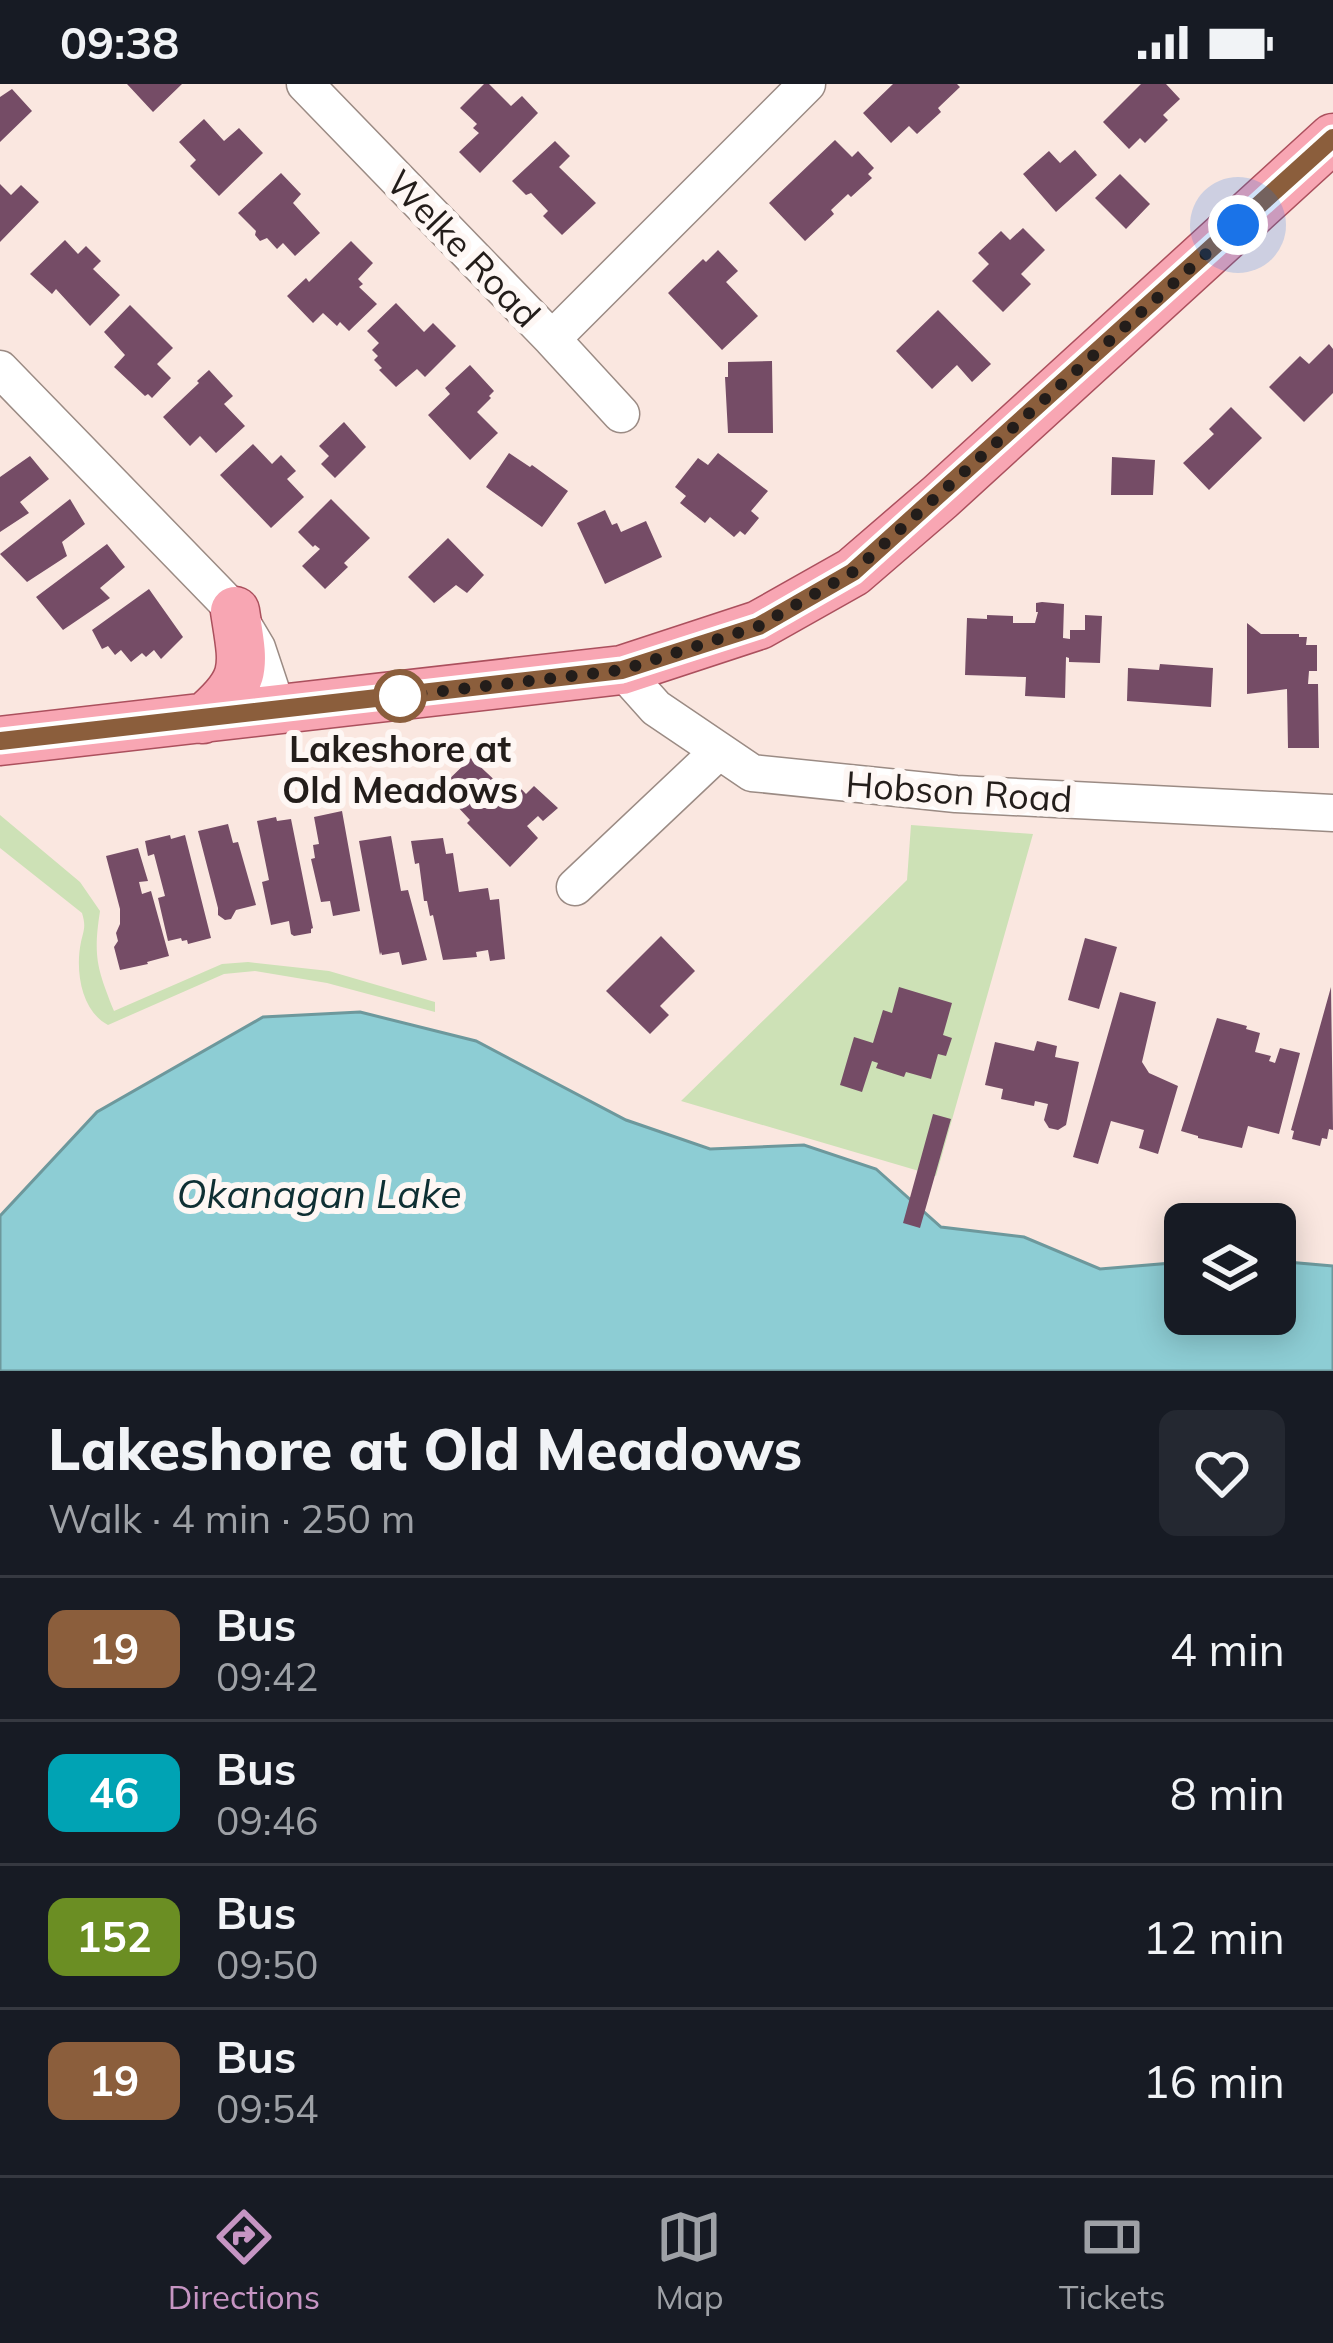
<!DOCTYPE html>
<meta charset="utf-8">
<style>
:root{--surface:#171b24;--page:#242831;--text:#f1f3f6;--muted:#9ea1a6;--line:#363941;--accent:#c695c3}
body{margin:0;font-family:Mulish,sans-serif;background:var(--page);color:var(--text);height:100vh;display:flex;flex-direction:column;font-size:45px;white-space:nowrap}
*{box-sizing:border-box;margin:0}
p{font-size:39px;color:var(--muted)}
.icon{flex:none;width:66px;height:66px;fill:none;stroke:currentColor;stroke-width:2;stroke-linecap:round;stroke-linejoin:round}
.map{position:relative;height:1287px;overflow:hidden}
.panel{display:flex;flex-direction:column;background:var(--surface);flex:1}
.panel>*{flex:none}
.badge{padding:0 24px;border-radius:18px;font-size:42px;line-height:78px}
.buttons{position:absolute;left:1164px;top:1119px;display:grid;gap:24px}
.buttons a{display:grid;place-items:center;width:132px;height:132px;border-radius:18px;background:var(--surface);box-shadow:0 6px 30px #0003;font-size:60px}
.you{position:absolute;width:60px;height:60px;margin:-30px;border:9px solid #fff;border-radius:50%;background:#1a73e8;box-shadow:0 0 0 18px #1a73e833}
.map>.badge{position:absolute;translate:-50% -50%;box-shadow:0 0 0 6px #fff}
.round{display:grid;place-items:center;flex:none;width:126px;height:126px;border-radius:18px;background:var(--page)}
.head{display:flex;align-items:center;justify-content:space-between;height:204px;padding:0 48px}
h1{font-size:57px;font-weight:800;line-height:90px}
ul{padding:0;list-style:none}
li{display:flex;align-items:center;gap:36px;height:144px;padding:0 48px;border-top:3px solid var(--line)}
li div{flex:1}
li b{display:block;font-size:45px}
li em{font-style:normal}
li .badge{min-width:132px;font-weight:700;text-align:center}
.status{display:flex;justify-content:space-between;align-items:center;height:84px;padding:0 60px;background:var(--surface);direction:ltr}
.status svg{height:33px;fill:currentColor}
.tabs{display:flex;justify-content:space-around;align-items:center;height:168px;border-top:3px solid var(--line);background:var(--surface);font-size:33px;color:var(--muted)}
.tabs a{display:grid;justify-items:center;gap:6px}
.tabs .on{color:var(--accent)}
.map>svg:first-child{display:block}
.green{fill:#cde1b6}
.water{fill:#8dcdd4;stroke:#6d989c;stroke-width:3}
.building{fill:#754c66}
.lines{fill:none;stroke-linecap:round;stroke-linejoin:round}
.minor-casing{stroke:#9b8b84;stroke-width:39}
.major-casing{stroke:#ab505d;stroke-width:51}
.minor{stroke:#fff;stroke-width:36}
.major{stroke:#f8a6b3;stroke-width:48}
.line-casing{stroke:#fff;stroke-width:27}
.line{stroke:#8b5e3c;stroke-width:18}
.walk{stroke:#231d1a;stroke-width:12;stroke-dasharray:0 21.6}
.stop-dot{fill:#fff;stroke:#8b5e3c;stroke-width:6}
.labels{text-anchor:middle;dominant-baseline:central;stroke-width:12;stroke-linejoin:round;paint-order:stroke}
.street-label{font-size:36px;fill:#231d1a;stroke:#fef7f4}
.stop-label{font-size:36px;font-weight:bold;fill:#231d1a;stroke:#fef7f4}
.water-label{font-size:39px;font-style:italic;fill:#0e2f33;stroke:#fef7f4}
</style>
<div class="status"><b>09:38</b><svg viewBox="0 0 49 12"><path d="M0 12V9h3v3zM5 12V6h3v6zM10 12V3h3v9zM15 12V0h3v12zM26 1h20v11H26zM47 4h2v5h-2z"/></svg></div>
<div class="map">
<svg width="1333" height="1287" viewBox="0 0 1333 1287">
<rect width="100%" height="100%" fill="#fae7e0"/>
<path class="green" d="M0,731l80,67 20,29c-7,46 -3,57 14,100l108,-47 26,-2 81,9 106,31v10l-108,-29 -72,-12 -31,3 -116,51c-27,-14 -33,-55 -27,-83 3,-12 5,-16 1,-29l-82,-65z
M911,741l122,9 -97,342 -255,-75 226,-221z"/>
<path class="water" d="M360,928l116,29 150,79 84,29 94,-4 72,24 65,58 83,10 76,32 85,-7v52h90v-53l58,5v105h-1333v-155l97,-104 166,-95z"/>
<path class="building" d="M127,0h55l-29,28z
M484,0h5l22,22 11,-10 16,17 -58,60 -21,-21 20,-19 -6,-5 4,-4 -17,-16z
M893,0h64l3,3 -22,21 3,4 -24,22 -8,-8 -18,17 -28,-30z
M1141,0h25l14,15 -17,16 5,5 -23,23 -5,-5 -11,11 -26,-27z
M12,5l20,22 -32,31v-45z
M204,35l20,22 15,-13 24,25 -44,43 -29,-30 6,-6 -17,-18z
M835,56l17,17 6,-6 16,17 -6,6 4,4 -21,19 -3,-3 -17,16 3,4 -29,27 -36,-38z
M555,57l15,15 -11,11 37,36 -34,32 -19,-19 5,-5 -17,-18 -5,2 -14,-14z
M1075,66l22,25 -41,37 -33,-38 26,-23 11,12z
M281,89l20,21 -8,9 27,30 -25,23 -12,-13 -6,6 -10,-11 -7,3 -5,-6 1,-4 -18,-18z
M1120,90l30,30 -24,25 -31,-31z
M0,100l11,11 10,-10 18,17 -39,40z
M1023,144l22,22 -24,24 10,10 -28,28 -31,-31 17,-17 -11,-11 23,-22 9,9z
M65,156l13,14 8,-8 15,15 -8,8 27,26 -30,31 -34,-37 -4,5 -22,-20z
M351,157l22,22 -15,16 5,5 -4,3 18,17 -28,27 -9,-9 -3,4 -14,-13 -10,10 -26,-27 19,-18 3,4z
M718,166l20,21 -12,11 32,34 -36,34 -54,-57 35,-34 3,3z
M396,219l28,29 9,-9 23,23 -31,31 -8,-8 -21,18 -17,-17 3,-2 -8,-8 4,-4 -6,-6 7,-7 -12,-12z
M130,221l43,43 -16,16 14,14 -19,20 -4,-4 -3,2 -31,-29 11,-12 -21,-23z
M938,226l53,54 -19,18 -15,-17 -25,24 -36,-38z
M1329,260l4,5v44l-29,29 -35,-35 31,-31 9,8z
M772,277l1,72h-45l-3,-56h3v-15z
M470,281l24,26 -5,5 2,2 -14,14 21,21 -28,27 -42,-45 22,-21 -5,-6z
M209,286l24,26 -9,8 21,22 -29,27 -16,-17 -10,10 -27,-29 36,-34 -2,-2z
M1231,323l31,31 -53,52 -26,-27 31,-29 -5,-5z
M344,338l22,25 -31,31 -14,-14 8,-8 -10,-10z
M253,360l19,20 9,-9 15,16 -9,8 17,18 -33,31 -51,-53z
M509,369l21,14 2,-2 36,26 -26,36 -56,-40z
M718,369l50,38 -17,20 8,7 -14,17 -5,-4 -6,6 -24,-20 -5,6 -25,-20 6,-7 -11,-9 23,-29 10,7z
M30,372l19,23 -29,23 9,11 -29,19v-55z
M1112,373l43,3 -2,35h-42z
M70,415l15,25 -23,18 5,14 -40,26 -27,-28z
M331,415l39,39 -26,25 4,4 -23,22 -23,-23 18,-17 -5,-4 -2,2 -15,-15z
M605,426l7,15 5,-2 4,9 25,-11 16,36 -57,27 -28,-61z
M448,454l36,37 -17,18 -11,-8 -22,18 -26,-26z
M107,460l18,23 -25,21 10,10 -47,32 -27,-33z
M149,505l34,48 -22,22 -7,-9 -8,7 -4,-4 -11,9 -10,-12 -6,5 -7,-9 -6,3 -10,-19z
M1042,518l22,2 -1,34 7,1v-9h15v-15l17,1 -2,47 -31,-1v-4l-3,-1 -1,41 -40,-2 1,-19 -61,-2 2,-57 20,1v-4l26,1v7h22l3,-11h-2v-9z
M1247,539l14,11h38v3h8l-1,8h11v26h-8l-1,13h10l1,64h-31l-1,-59 -40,5z
M1160,580l53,4 -2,39 -84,-6 1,-33 31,2z
M471,674l31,29 10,-8 14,15 8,-8 24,22 -15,13 -5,-5 -11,10 11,12 -28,29 -43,-44 3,-3 -30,-32z
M342,727l18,100 -27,5 -3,-15 -9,1 -10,-43 4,-1 -2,-13 6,-1 -5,-27z
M276,733l1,4 14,-2 22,109 -2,1v4l-17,3 -3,-2 -2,-13 -18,4 -9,-43 7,-2 -12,-59z
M228,740l5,19 5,-1 18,63 -20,5 -5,9 -6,1 -7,-5v-7l-20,-77z
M170,751l1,4 14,-4 26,103 -23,6 -1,-4 -5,1 -1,-3 -13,3 -10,-43 7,-2 -11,-42 -6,2 -3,-15z
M391,752l10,55 7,-1 19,70 -25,5 -3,-13 -17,3 -1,-3 -1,3 -21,-114z
M443,754l3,16 7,-1 6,39 29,-4 2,12 9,-1 6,60 -15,2 -2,-11 -12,2 1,5 -34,3 -10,-45 -3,1 -3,-15h-3l-5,-38 -4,1 -4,-23z
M138,764l10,33 -9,1 3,12 9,-3 18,65 -22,6 1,2 -28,6 -6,-23 4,-6 -2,-8 4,-9v-15l-14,-53z
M661,852l34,35 -35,35 9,9 -19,19 -44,-43z
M1085,854l32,9 -18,62 -31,-9z
M899,903l53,16 -9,32 9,3 -6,18 -8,-2 -7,25 -25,-7 -2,5 -28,-9 2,-5 -6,-2 -10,31 -22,-7 14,-48 19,6 10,-33 9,3z
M1331,903l2,143 -4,-1 -2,10 -5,-1 -2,8 -28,-7 2,-8 -3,-1z
M1120,908l36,10 -14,60 7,11 29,13 -20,68 -19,-6 5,-18 -33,-9 -13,43 -25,-7z
M1217,934l30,8 -1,3 14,4 -5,19 16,4 -2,5 6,2 5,-15 20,5 -21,81 -31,-8 -6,22 -44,-10v-2l-17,-5z
M1037,957l20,5 -2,11 24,5 -13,63 -8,5 -9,-2 -5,-8 4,-16 -13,-3 -1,5 -33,-7 2,-10 -18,-4 10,-43 39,9z
M933,1030l18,5 -31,109 -17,-5z"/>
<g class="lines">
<defs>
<path id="minor" d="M305,0l247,255 69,75
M552,255l255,-255
M0,285l235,242 22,37 21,63
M622,586l34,38 96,65 204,21 377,19
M575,803l144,-136"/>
<path id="major" d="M203,635c46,-39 41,-51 32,-108
M0,657l622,-71 137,-45 94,-53 87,-75 393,-359"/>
</defs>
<use href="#minor" class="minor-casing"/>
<use href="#major" class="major-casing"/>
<use href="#minor" class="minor"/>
<use href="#major" class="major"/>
</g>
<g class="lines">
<defs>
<path id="line" d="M0,657l622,-71 137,-44 94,-54 480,-434"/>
</defs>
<use href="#line" class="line-casing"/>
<use href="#line" class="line"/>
<path class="walk" d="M400,612l222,-26 137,-44 94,-54 385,-347"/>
</g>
<circle class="stop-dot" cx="400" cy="612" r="24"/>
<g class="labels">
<g class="street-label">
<text transform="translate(464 164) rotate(46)">Welke Road</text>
<text transform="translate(959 707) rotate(4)">Hobson Road</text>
</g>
<g class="stop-label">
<text x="400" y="664">Lakeshore at<tspan x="400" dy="41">Old Meadows</tspan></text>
</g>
<g class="water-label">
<text x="319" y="1109">Okanagan Lake</text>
</g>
</g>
</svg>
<div class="buttons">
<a><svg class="icon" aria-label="layers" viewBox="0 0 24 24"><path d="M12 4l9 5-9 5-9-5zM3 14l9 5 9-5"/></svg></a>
</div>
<div class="you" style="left:1238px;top:141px"></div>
</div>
<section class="panel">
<div class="head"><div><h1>Lakeshore at Old Meadows</h1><p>Walk · 4 min · 250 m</p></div><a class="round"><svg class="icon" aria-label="heart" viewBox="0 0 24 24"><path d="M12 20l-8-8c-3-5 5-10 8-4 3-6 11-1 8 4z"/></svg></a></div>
<ul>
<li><span class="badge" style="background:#8b5e3c;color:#fff">19</span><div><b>Bus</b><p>09:42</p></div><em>4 min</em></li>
<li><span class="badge" style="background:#00a3b4;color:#fff">46</span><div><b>Bus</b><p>09:46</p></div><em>8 min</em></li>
<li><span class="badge" style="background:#6b8e23;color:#fff">152</span><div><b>Bus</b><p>09:50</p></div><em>12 min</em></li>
<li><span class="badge" style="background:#8b5e3c;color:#fff">19</span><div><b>Bus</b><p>09:54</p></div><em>16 min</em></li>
</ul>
</section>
<nav class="tabs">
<a class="on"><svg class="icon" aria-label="directions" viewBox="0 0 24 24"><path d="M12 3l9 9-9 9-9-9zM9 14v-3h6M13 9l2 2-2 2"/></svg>Directions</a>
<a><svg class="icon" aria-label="map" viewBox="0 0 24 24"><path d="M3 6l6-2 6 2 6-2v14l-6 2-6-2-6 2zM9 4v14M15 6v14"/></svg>Map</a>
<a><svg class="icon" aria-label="tickets" viewBox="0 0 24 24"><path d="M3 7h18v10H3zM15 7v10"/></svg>Tickets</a>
</nav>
